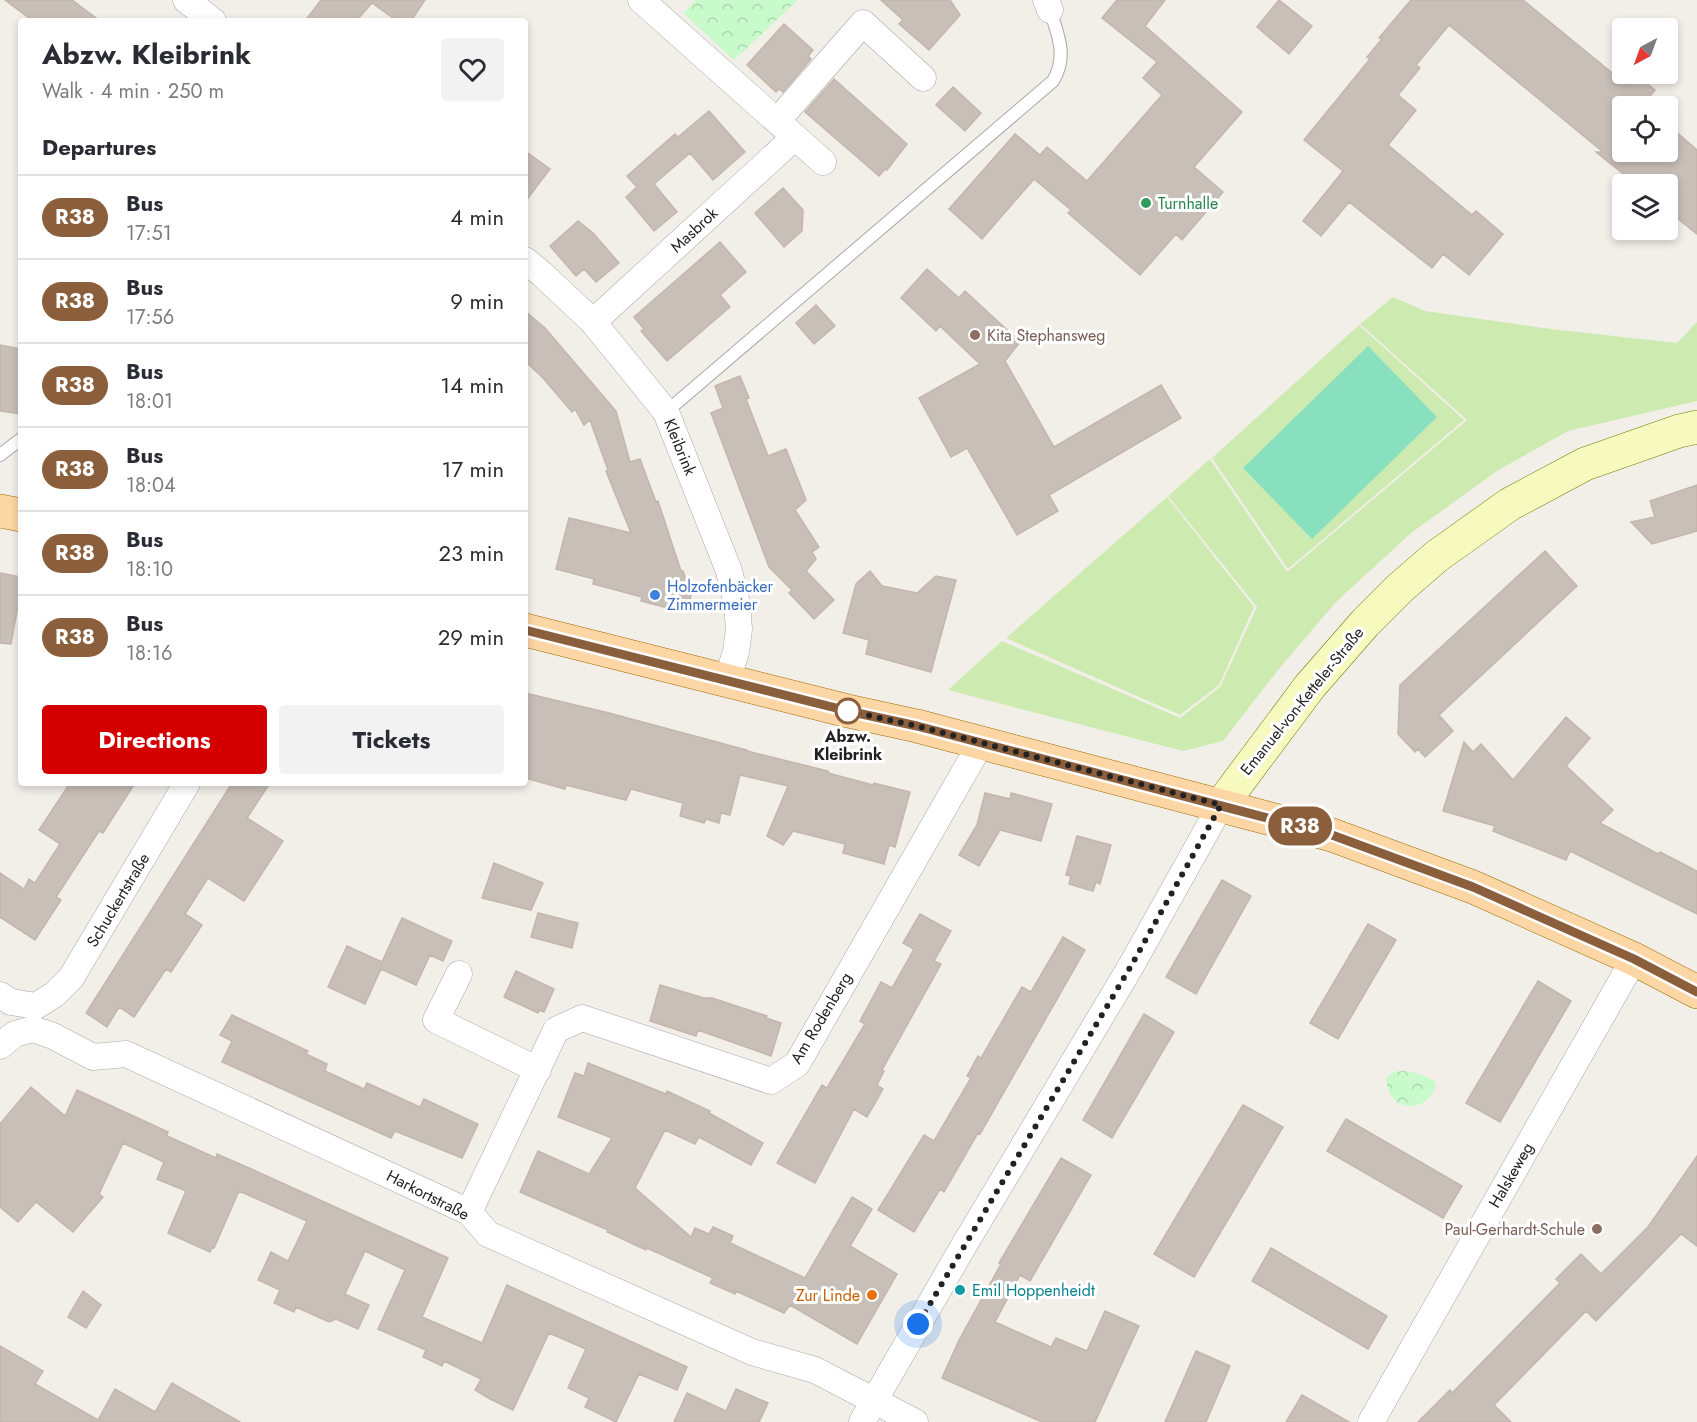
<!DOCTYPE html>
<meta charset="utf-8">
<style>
:root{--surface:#fff;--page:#f2f2f3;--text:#2b2b33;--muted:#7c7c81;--line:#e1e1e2;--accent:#d40000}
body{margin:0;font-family:Jost,sans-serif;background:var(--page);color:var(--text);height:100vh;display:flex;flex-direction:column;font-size:22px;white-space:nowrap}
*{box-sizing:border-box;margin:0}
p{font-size:20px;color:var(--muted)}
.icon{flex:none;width:33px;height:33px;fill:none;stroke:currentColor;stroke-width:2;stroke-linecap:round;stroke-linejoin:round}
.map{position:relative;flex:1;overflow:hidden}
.side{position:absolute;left:18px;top:18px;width:510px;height:768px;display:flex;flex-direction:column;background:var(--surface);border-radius:6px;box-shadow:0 3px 9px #0003}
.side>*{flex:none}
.badge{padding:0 12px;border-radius:20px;font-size:21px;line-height:39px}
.needle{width:39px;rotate:221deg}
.tools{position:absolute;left:1612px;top:18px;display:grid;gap:12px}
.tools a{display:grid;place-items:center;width:66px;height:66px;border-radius:6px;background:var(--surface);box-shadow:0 3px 9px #0003;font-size:30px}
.you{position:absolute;width:30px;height:30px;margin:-15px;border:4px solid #fff;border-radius:50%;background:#1a73e8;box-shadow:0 0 0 9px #1a73e833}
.map>.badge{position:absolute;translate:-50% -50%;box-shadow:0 0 0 3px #fff}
h2{padding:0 24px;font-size:22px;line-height:54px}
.round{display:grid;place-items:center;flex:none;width:63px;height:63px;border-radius:6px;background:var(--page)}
.overview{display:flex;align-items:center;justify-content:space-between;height:102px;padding:0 24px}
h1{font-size:28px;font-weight:700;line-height:45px}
.cta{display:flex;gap:12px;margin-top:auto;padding:12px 24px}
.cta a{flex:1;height:69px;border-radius:6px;background:var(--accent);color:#fff;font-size:24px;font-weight:700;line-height:69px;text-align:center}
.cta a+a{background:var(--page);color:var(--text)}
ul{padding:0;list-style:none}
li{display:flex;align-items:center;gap:18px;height:84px;padding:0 24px;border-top:2px solid var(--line)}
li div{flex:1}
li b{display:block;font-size:22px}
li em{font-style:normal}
li .badge{min-width:66px;font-weight:700;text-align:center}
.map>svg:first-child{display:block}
.grass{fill:#cdebb0}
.park{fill:url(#park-crowns)}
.pitch{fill:#88e0be}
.building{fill:#c7bfb8;stroke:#c4b6ab;stroke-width:1.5}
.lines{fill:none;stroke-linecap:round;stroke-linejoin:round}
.lane-casing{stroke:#a9a9a9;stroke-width:14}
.street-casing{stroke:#a9a9a9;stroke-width:27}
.secondary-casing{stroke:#707d05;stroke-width:34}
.primary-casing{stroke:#a06b00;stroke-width:34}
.lane{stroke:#fff;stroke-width:12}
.street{stroke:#fff;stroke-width:26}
.secondary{stroke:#f7fabf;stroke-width:33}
.primary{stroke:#fcd6a4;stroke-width:33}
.line-casing{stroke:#fff;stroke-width:14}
.line{stroke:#8b5e3c;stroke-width:9}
.walk{stroke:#222;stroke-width:6;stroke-dasharray:0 10.8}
.leisure-dot{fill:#2e9e5b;stroke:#fff;stroke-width:2}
.education-dot{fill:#8d6e63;stroke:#fff;stroke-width:2}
.shop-dot{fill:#3f7fe0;stroke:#fff;stroke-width:2}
.stop-dot{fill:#fff;stroke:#8b5e3c;stroke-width:3}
.culture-dot{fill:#0f9aa8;stroke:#fff;stroke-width:2}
.food-dot{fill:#e8710a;stroke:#fff;stroke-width:2}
.labels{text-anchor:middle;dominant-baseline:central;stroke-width:6;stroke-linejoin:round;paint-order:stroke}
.leisure-label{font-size:16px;fill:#27864d;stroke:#fff;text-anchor:start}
.street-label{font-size:16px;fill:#222;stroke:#fff}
.education-label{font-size:16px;fill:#785e54;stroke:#fff;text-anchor:start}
.shop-label{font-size:16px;fill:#366cbe;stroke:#fff;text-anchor:start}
.stop-label{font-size:16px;font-weight:bold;fill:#222;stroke:#fff}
.culture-label{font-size:16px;fill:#0d838f;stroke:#fff;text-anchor:start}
.food-label{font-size:16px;fill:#c56008;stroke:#fff;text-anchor:end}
</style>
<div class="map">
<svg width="1697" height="1422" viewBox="0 0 1697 1422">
<defs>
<pattern id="park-crowns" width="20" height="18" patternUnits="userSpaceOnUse" patternTransform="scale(1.5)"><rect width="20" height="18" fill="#c8facc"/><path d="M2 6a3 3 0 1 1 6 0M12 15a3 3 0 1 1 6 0" fill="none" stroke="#acd6af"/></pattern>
</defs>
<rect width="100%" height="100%" fill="#f2efe9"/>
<path class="grass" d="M1393,297l32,14 126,18 126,14 20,-21v79l-129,30 -71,40 -86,62 -75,69 -58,68 -55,71 -40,10 -235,-61 54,-49 178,77 40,-31 37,-80 -89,-111 42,-37 77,113 180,-152 -107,-96z
M1359,325l105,95 -176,149 -76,-111z
M1167,497l87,110 -35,78 -39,30 -174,-77z"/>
<path class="park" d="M696,0h102l-64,60 -51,-47z
M1403,1071c12,1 23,4 33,12 -3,27 -46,36 -50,-4l7,-7z"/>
<path class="pitch" d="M1368,346l69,71 -125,122 -69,-71z"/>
<path class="building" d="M5,0h67l28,21h-67z
M321,0h104l-14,21h-14l-25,-18 -16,18h-51z
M881,0h69l10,15 -31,35 -30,-26 4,-4z
M1117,0h48l-20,26 97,86 -48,55 29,25 -41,48 -6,-6 -36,41 -72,-62 3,-3 -37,-31 -52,60 -33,-30 66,-75 25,21 7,-8 40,34 75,-86 -19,-17 14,-16 -55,-44z
M1279,0l33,26 -23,28 -32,-27z
M1411,0h112l104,85 9,-11 19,16 -9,11 7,5h-30v46h45v-27l29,25v84l-29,-23v-27h-32l-40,-32h7l-154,-127 -33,40 4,3 -22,27 18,15 -28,35 84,70 4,-4 27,23 -34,41 -26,-21 -11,14 -83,-66 -28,34 -18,-15 40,-50 -39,-31 66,-81 -3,-2 15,-18 -3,-1z
M784,24l29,26 -5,6 3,3 -28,33 -4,-3 -3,3 -29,-27z
M834,79l73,65 -20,26 -2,-1 -6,7 -74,-64z
M953,87l28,26 -16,18 -29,-26z
M709,111l36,41 -32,28 -23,-27 -36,31 23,28 -23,19 -28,-34 11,-10 -10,-11 48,-42 3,3z
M525,151l25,18 -25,33z
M783,188l20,22 -1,21 -18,16 -29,-34z
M578,221l15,12 26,30 -23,19 -12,-13 -8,7 -26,-30z
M720,242l26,30 -26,23 10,12 -63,54 -26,-30 3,-2 -10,-12z
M927,269l32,29 6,-7 55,51 -15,19 49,86 107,-62 20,33 -132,77 9,16 -41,24 -50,-87 -16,9 -32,-59 61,-34 -40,-38 -4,5 -35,-33z
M816,305l19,21 -21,18 -18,-21z
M525,311l20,17 71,83 14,51 10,-3 16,43 2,-1 23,70h2l8,24 -3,13 -18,-4 -2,4 -27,-7 1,-4 -49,-13 1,-5 -38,-10 13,-51 62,15 -25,-62 2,-1 -18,-50 -6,5 -9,-16 -3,3 -29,-34 -18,-17z
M0,345l21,4v65l-21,-3z
M740,376l9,22 -3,1 22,57 18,-7 20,51 -11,10 24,37 -7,5 4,7 -10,12 28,29 -20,19 -25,-26 3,-3 -23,-23 -58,-154 12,-5 -8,-22z
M1697,485v46l-45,13 -21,-22 24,-5 -5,-16z
M1545,551l32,35 -138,129 14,16 -28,26 -7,-8 -3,3 -17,-18 2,-49z
M870,571l12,15 35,7 19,-17 20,4 -25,92 -65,-18 3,-14 -26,-7 13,-49z
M0,573l21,4v12l-10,55 -11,-1z
M525,693l84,20 138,37v1l81,20v2l45,12 1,-2 36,9 -15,55 -6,-2 -5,19 -41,-11 2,-9 -52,-13 -10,14 -16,-9 21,-50 -48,-11 -10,40 -9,-2 -2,10 -13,-4 -2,4 -24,-7 3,-13 -52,-14 -5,11 -60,-15 -1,4 -40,-11z
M1566,717l24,21 -24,28 47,44 -13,13 58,31 2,-2 37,19v43l-127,-63 -4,9 -73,-29 2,-5 -52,-15 21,-69 9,10 8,-8 32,36z
M70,783h65l-32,50 -4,-2 -43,66 5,3 -26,40 -35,-23v-44l24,16 5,-10 6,4 25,-39 -21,-14z
M232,783h38l-23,35 36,23 -39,60 -36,-23 -23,36 17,11 -31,47 -5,-3 -32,48 -15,-10 -12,20 -21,-14z
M985,793l25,6 1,-6 41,11 -11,37 -41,-11 -21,36 -20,-11 18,-30z
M1077,836l34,9 -11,39 -4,-2 -3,9 -24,-7 2,-8 -5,-1z
M494,863l49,20 -12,27 -49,-12z
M1222,880l29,16 -55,98 -30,-17z
M538,913l40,10 -6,25 -41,-11z
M920,914l31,17 -17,30 7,3 -59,106 2,1 -7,14 6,4 -16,28 -13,-8 -39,74 -38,-20 45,-78 5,3 38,-64 -5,-3 21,-39 11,6 22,-39 -11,-6z
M402,918l50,23 -9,20 -13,-6 -14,30 -35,-16 -16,35 -37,-17 19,-41 35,16z
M1368,924l28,16 -58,99 -28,-16z
M1063,937l22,13 -105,184 -2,-1 -34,59 -4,-3 -26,43 -36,-22 46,-75 10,6 37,-63 -4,-2 11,-20 3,2 41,-71 9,5z
M516,971l38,18 -10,23 -5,-2 -1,3 -34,-16z
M1538,981l33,20 -71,121 -34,-19z
M660,985l44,13h8l55,18 -1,2 15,5 -10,33 -73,-26 -2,6 -46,-15z
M1144,1014l30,18 -62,106 -29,-18z
M232,1015l76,36 -2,3 21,10 -2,7 39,18 3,-6 53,24 4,-8 54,25 -16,34 -67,-27 -4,7 -169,-76 10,-21 -12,-6z
M588,1063l78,31 1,-3 43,20 -1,2 54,30 -12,22 -52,-28 -4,7 -30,-14 -30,58 56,49 4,-9 14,6 4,-7 20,9 -3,7 75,35 47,-81 20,12 -22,37 47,28 -40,70 -67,-39 -6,8 -48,-22 -1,3 -25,-11 3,-5 -66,-30 -1,2 -39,-18 1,-2 -88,-38 18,-41 51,23 23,-36 -54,-21 17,-44 9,3z
M31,1087l34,29 12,-26 91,42 -1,4 49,22 1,-4 32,14 199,90 -26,59 60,26 25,-58 180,82 -10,23 -38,-16 -23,48 -31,-15 4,-9 -21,-10 18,-39 -37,-16 -36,77 -23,-11 -15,-9 6,-11 -37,-18 -2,5 -19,-9 3,-7 -48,-21 27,-59 -40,-19 -20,43 24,11 -11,24 -22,-10 -7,3 -33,-15 -2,5 -20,-9 6,-13 -22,-10 13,-28 17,9 19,-40 -68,-30 -25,57h-2l-2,4 -42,-19 18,-42 -29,-12 7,-17 -41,-19 -24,51 4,3 -30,35 -37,-30 -18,20 -18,-15v-83z
M1243,1105l40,22 -89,150 -40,-23z
M1346,1119l116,67 -19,32 -116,-67z
M1697,1156v90l-16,-12 -85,87 -10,-10 -92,94 17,17h-93l32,-32 2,3 108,-110 -4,-4 25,-25 20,20 47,-47z
M1061,1158l30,17 -61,106 -10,-6 -25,47 56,25 5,-9 31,13 18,-40 34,15 -44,96h-53l-100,-44 17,-38 42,-76 -2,-1z
M1271,1248l116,68 -19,33 -116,-68z
M83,1291l18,14 -15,23 -18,-11z
M0,1346l43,25 -8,13 63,36 17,-31 40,23 17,-29 68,39h-240z
M1196,1351l34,15 -24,56h-41z
M736,1389l32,14 -9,19h-85l13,-29 39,18z
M1302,1395l47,27h-63z"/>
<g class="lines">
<defs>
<path id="lane" d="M666,412l387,-331c15,-25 5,-46 -3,-71
M0,455l21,-16"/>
<path id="street" d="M186,0l27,21
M641,0l182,162
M1046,0l4,10
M777,121l86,-98 60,55
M525,260l17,14 51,48 73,90 63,159 8,33 2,25 -3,23 -9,28
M593,322l201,-184
M459,974l-23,46 102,50
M0,995l11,7 25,4 19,-12 16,-16 116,-195
M0,1046l15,-12 18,-5 20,7 40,21 33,-3 343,158 19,22 264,118 63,18 100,52
M469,1212l87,-182 26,-12 189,63 26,-17 184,-321
M862,1422l101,-175 168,-281 90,-161
M1371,1422l263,-463"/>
<path id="secondary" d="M1221,805l89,-119 55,-63 35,-35 37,-32 73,-52 75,-40 94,-33 18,-4"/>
<path id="primary" d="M0,511l21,4
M525,630l323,81 69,15 415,109 141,52 161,72 63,33"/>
</defs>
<use href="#lane" class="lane-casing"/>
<use href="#street" class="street-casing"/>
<use href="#secondary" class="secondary-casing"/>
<use href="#primary" class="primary-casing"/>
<use href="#lane" class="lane"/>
<use href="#street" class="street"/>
<use href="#secondary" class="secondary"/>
<use href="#primary" class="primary"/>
</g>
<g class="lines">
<defs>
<path id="line" d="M525,630l323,81 69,15 415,109 141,52 161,72 63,33"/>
</defs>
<use href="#line" class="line-casing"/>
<use href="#line" class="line"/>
<path class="walk" d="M848,711l69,15 304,79 -90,161 -213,358"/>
</g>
<circle class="leisure-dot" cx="1146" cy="203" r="6"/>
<g class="education-dot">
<circle cx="975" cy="335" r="6"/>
<circle cx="1597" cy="1229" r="6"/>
</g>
<circle class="shop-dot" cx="655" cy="595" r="6"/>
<circle class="stop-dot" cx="848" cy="711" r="12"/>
<circle class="culture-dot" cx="960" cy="1290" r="6"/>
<circle class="food-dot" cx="872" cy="1295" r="6"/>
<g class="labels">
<g class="leisure-label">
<text x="1158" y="203">Turnhalle</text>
</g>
<g class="street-label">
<text transform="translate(694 230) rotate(-43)">Masbrok</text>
<text transform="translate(680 447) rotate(68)">Kleibrink</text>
<text transform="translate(1302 701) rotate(-51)">Emanuel-von-Ketteler-Straße</text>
<text transform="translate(118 900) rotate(-59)">Schuckertstraße</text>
<text transform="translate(821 1018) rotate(-59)">Am Rodenberg</text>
<text transform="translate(1511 1175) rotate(-60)">Halskeweg</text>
<text transform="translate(428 1195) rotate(27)">Harkortstraße</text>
</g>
<g class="education-label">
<text x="987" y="335">Kita Stephansweg</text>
<text x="1585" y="1229" text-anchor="end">Paul-Gerhardt-Schule</text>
</g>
<g class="shop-label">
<text x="667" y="586">Holzofenbäcker<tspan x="667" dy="18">Zimmermeier</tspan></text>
</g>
<g class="stop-label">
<text x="848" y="736">Abzw.<tspan x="848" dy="18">Kleibrink</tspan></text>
</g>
<g class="culture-label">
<text x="972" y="1290">Emil Hoppenheidt</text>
</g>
<g class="food-label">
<text x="860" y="1295">Zur Linde</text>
</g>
</g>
</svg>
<div class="tools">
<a><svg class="needle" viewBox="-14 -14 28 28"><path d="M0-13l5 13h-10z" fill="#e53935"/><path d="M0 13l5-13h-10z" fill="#7c7c81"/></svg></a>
<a><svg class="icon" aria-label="locate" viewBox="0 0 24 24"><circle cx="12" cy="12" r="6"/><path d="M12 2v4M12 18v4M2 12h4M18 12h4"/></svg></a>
<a><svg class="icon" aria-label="layers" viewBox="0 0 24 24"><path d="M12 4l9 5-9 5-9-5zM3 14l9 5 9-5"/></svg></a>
</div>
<div class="you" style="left:918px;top:1324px"></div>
<b class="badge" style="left:1300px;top:826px;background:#8b5e3c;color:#fff">R38</b>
<section class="side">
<div class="overview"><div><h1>Abzw. Kleibrink</h1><p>Walk · 4 min · 250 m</p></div><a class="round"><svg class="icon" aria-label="heart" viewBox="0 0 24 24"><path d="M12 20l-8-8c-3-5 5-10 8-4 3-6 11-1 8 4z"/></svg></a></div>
<h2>Departures</h2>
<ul>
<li><span class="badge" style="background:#8b5e3c;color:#fff">R38</span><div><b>Bus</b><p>17:51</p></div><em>4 min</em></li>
<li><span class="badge" style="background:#8b5e3c;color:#fff">R38</span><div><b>Bus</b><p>17:56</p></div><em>9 min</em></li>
<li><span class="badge" style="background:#8b5e3c;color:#fff">R38</span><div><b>Bus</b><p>18:01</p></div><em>14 min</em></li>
<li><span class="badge" style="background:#8b5e3c;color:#fff">R38</span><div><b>Bus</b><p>18:04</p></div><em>17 min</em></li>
<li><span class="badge" style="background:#8b5e3c;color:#fff">R38</span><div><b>Bus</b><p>18:10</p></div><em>23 min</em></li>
<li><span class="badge" style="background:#8b5e3c;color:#fff">R38</span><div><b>Bus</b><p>18:16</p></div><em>29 min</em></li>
</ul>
<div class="cta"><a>Directions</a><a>Tickets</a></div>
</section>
</div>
